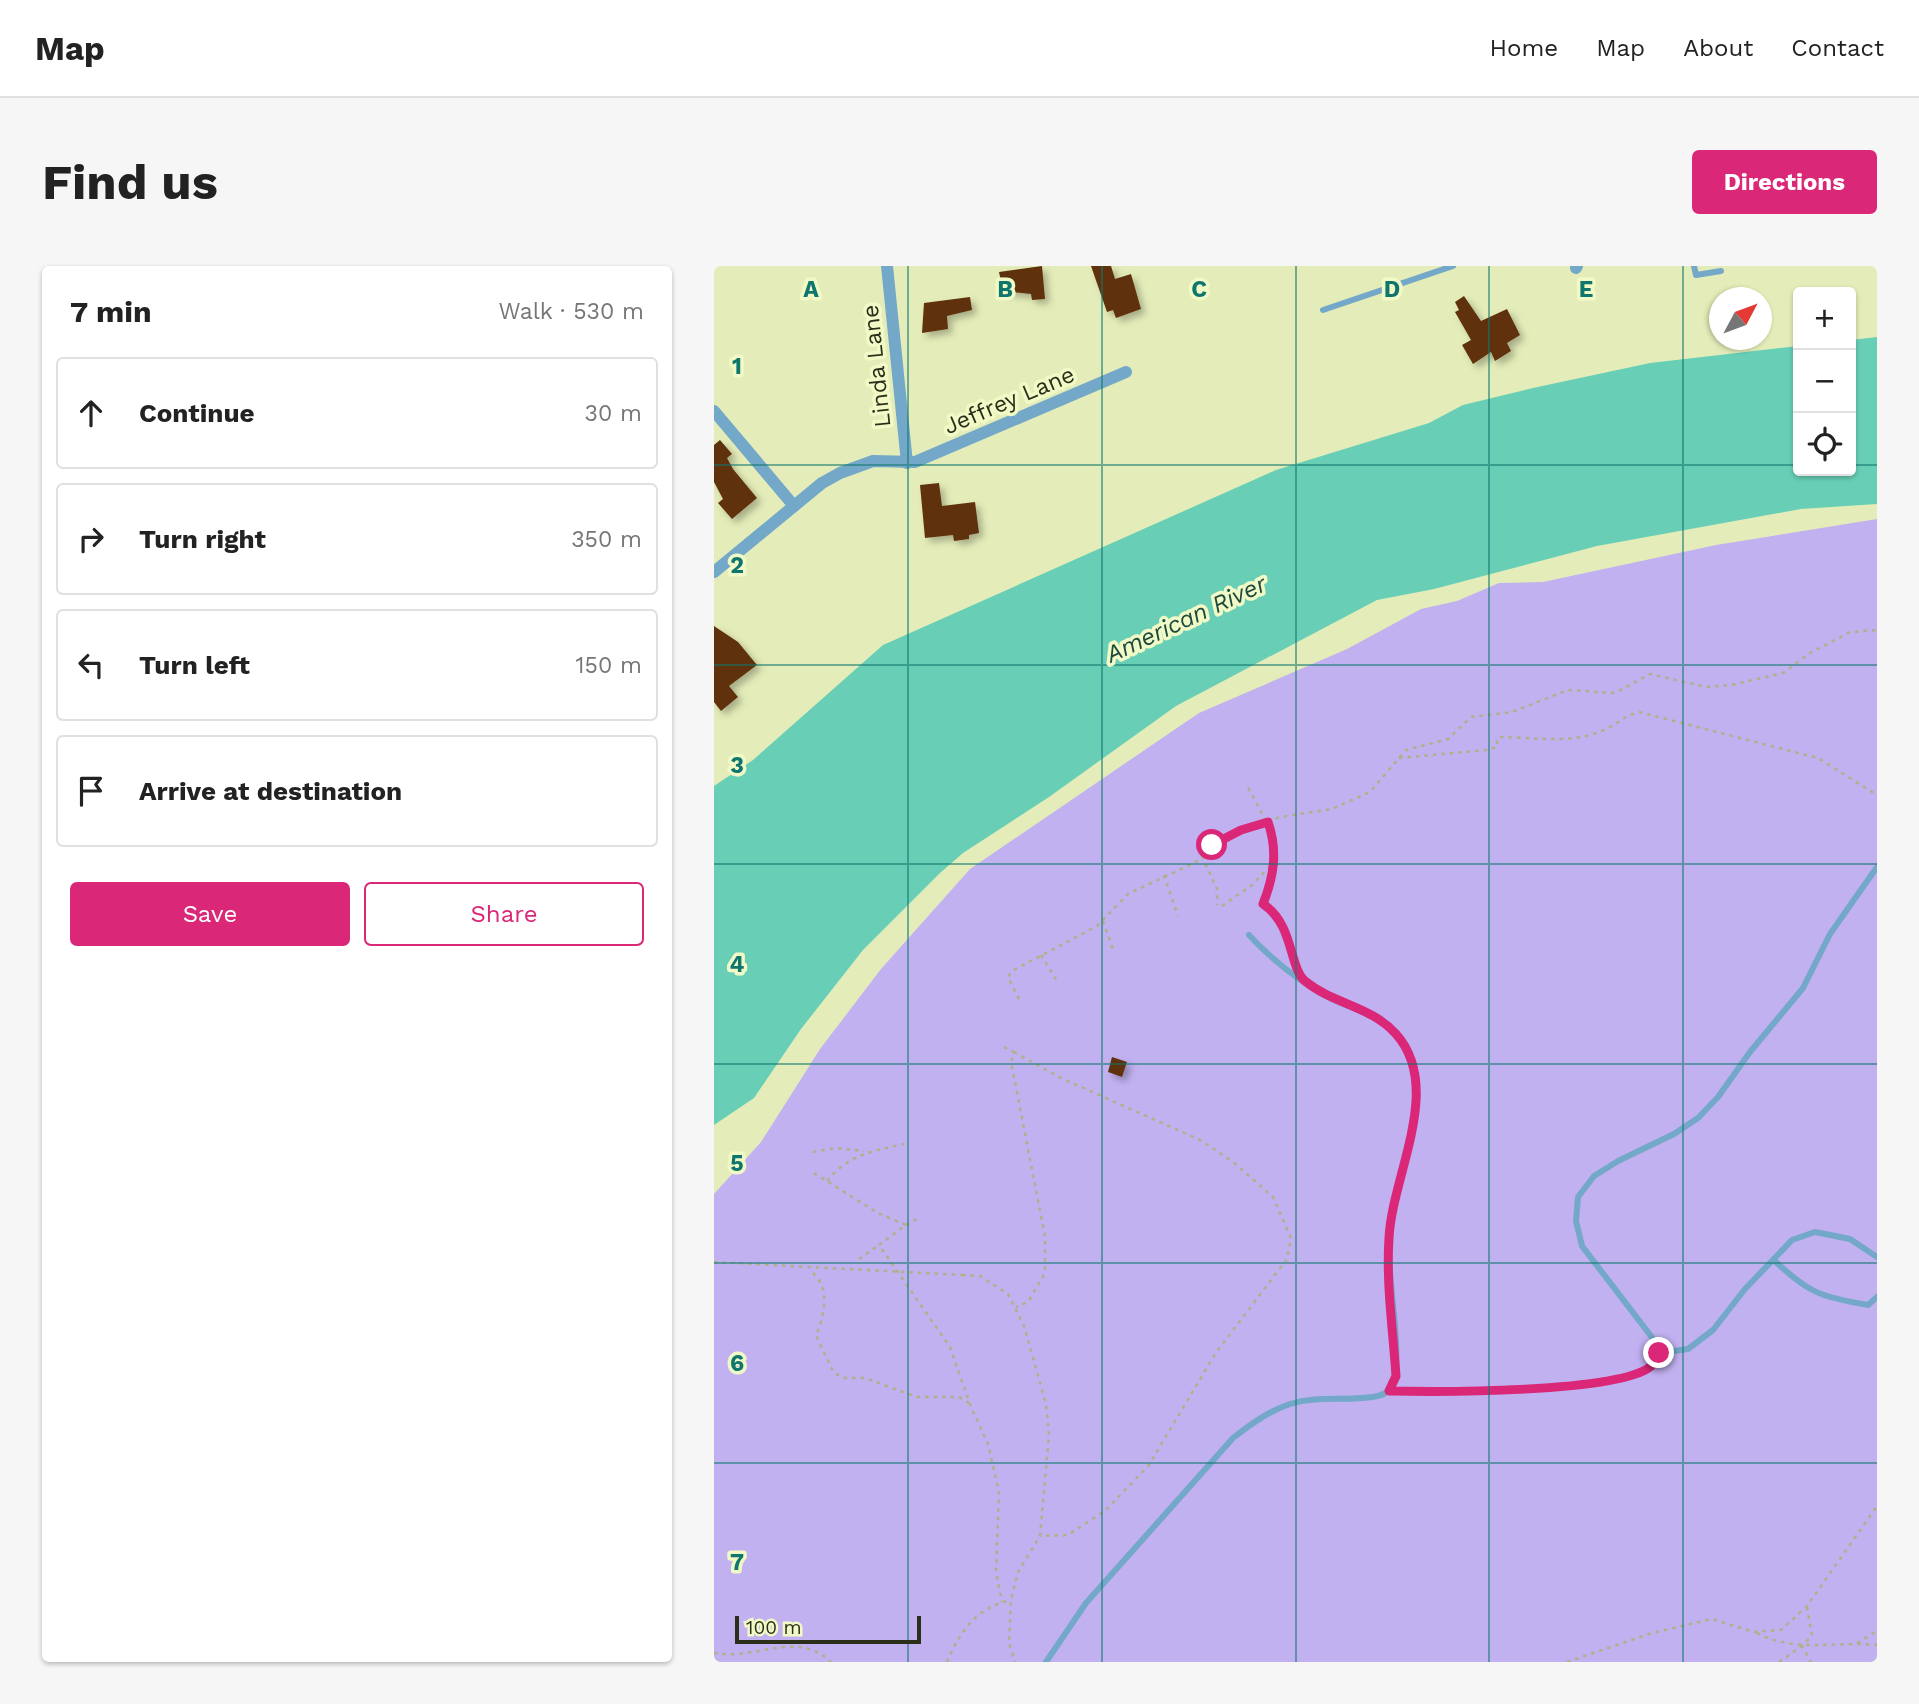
<!DOCTYPE html>
<meta charset="utf-8">
<style>
:root{--surface:#fff;--page:#f6f6f6;--text:#222;--muted:#767676;--line:#e0e0e0;--accent:#db2777}
body{margin:0;font-family:"Work Sans",sans-serif;background:var(--page);color:var(--text)}
.controls{position:absolute;right:21px;top:21px;display:grid;overflow:hidden;border-radius:7px;box-shadow:0 2px 5px #0004}
.controls button{width:63px;height:63px;display:grid;place-items:center;padding:0;border:0;border-bottom:2px solid var(--line);background:var(--surface);color:var(--text);font:35px sans-serif}
.compass{position:absolute;left:995px;top:21px;width:63px;height:63px;border-radius:50%;background:var(--surface);box-shadow:0 2px 5px #0004;rotate:49deg}
.scale{position:absolute;left:21px;bottom:18px;width:186px;box-sizing:border-box;padding-left:7px;border:4px solid #2b2f1a;border-top:0;font-size:19px;line-height:24px;white-space:nowrap;color:#2b2f1a;-webkit-text-stroke:5px #f1fac6;paint-order:stroke}
.stop{position:absolute;width:21px;height:21px;margin:-16px;border:5px solid #db2777;border-radius:50%;background:#fff}
.stop.end{background:#db2777;border-color:#fff;box-shadow:0 2px 7px #0008}
.list{margin:0;padding:0;list-style:none}
h2{display:flex;justify-content:space-between;align-items:center;height:91px;margin:0;padding:0 28px;font-size:30px}
h2 small{font-size:23px;font-weight:400;color:var(--muted)}
.list li{display:grid;grid-template-columns:46px 1fr auto;gap:21px;align-items:center;box-sizing:border-box;height:112px;margin:0 14px 14px;padding:0 14px;border:2px solid var(--line);border-radius:7px}
.list b{display:block;font-size:26px;white-space:nowrap}
.list em{font-size:23px;font-style:normal;color:var(--muted)}
.actions{display:flex;gap:14px;padding:21px 28px}
.actions a{flex:1;padding:16px 0;border:2px solid var(--accent);border-radius:7px;text-align:center;font-size:24px;color:var(--accent)}
.actions .main{background:var(--accent);color:#fff}
.icon{flex:none;width:38px;height:38px;fill:none;stroke:currentColor;stroke-width:2;stroke-linecap:round;stroke-linejoin:round}
.map{position:relative;flex:none;width:1163px;height:1396px;overflow:hidden;border-radius:7px}
header{display:flex;align-items:center;gap:42px;box-sizing:border-box;height:98px;padding:0 35px;background:var(--surface);border-bottom:2px solid var(--line)}
header strong{font-size:33px}
nav{display:flex;gap:38px;margin-inline-start:auto;font-size:24px}
.intro{display:flex;align-items:center;justify-content:space-between;box-sizing:border-box;height:168px;padding:0 42px}
h1{margin:0;font-size:49px}
.button{padding:18px 32px;border-radius:7px;background:var(--accent);color:#fff;font-size:24px;font-weight:700}
main{display:flex;gap:42px;padding:0 42px}
aside{flex:1;background:var(--surface);border-radius:7px;box-shadow:0 2px 5px #0004}
.map>svg:first-child{display:block}
</style>
<header>
<strong>Map</strong>
<nav><a>Home</a><a>Map</a><a>About</a><a>Contact</a></nav>
</header>
<div class="intro"><h1>Find us</h1><a class="button">Directions</a></div>
<main>
<aside>
<h2>7 min<small>Walk · 530 m</small></h2>
<ul class="list">
<li><svg class="icon" aria-label="ahead" viewBox="0 0 24 24"><path d="M12 20V5M6 11l6-6 6 6"/></svg><div><b>Continue</b></div><em>30 m</em></li>
<li><svg class="icon" aria-label="right" viewBox="0 0 24 24"><path d="M7 20v-9h11M14 6l5 5-5 5"/></svg><div><b>Turn right</b></div><em>350 m</em></li>
<li><svg class="icon" aria-label="left" viewBox="0 0 24 24"><path d="M17 20v-9H6M10 6l-5 5 5 5"/></svg><div><b>Turn left</b></div><em>150 m</em></li>
<li><svg class="icon" aria-label="arrive" viewBox="0 0 24 24"><path d="M6 21V4h12l-3 4 3 4H6"/></svg><div><b>Arrive at destination</b></div></li>
</ul>
<div class="actions"><a class="main">Save</a><a>Share</a></div>
</aside>
<div class="map">
<svg width="1163" height="1396" viewBox="0 0 1163 1396">
<defs>
<filter id="shadow"><feDropShadow dx="4.5" dy="4.5" stdDeviation="3.5" flood-color="#0004"/></filter>
</defs>
<rect width="100%" height="100%" fill="#e4edb9"/>
<polygon fill="#c1b1f1" points="1163,253 1163,1396 0,1396 0,928 47,876 106,783 167,703 256,603 485,447 633,383 707,343 743,335 785,317 829,316 1002,279"/>
<polygon fill="#68cfb6" points="1163,71 1163,238 1087,243 883,280 720,323 663,334 462,440 335,531 249,587 226,607 149,684 87,763 40,832 0,859 0,520 39,494 169,379 562,204 715,157 749,139 819,122 936,97 1084,80 1084,205 1137,205 1137,74"/>
<g fill="#5f320a" filter="url(#shadow)">
<polygon points="328,0 331,33 318,34 317,28 289,25 285,6"/>
<polygon points="377,0 397,0 401,13 417,8 427,43 402,52 399,44 393,46"/>
<polygon points="750,30 767,55 793,43 806,69 793,77 797,85 781,95 777,86 759,98 748,79 757,74 741,46 745,44 741,36"/>
<polygon points="256,31 258,44 233,50 234,63 208,67 210,37"/>
<polygon points="6,174 18,188 13,192 19,203 43,232 18,253 4,237 9,233 0,216 0,179"/>
<polygon points="225,217 228,240 261,236 265,267 255,269 255,273 240,275 239,269 211,272 206,219"/>
<polygon points="0,360 24,376 43,399 15,420 24,431 7,445 0,436"/>
<polygon points="398,791 413,796 408,811 394,806"/>
</g>
<g fill="none" stroke-linecap="round" stroke-linejoin="round">
<g stroke="#acb388" stroke-width="2.5" stroke-dasharray="3.5 5" stroke-linecap="butt">
<path d="M685,492l87,-8 11,-3v-8l3,-2c32,0 68,7 99,-5 15,-5 24,-16 40,-20l179,46 59,37"/>
<path d="M534,522c21,36 35,66 19,107"/>
<polyline points="488,590 503,623 503,639"/>
<polyline points="450,609 464,650"/>
<polyline points="508,640 538,619 560,596"/>
<polyline points="389,655 399,683"/>
<polyline points="327,689 342,713"/>
<polyline points="305,733 294,711 298,705 383,660 414,628 482,596 498,579 513,571 566,551 618,543 656,526 692,484 734,473 757,451 798,446 854,424 901,427 936,408 992,421 1017,419 1069,407 1096,387 1136,366 1163,364"/>
<polyline points="290,781 300,786 297,796 331,970 331,1007 314,1036 302,1041"/>
<polyline points="300,786 347,812 486,874 518,895 559,931 577,972 573,993 501,1088 435,1199 392,1244 354,1269 326,1270"/>
<polyline points="99,886 122,882 150,885"/>
<polyline points="100,907 164,947 192,959 165,979 236,1081 257,1141 274,1178 285,1226 282,1305 288,1336"/>
<path d="M113,915c21,-26 45,-30 77,-37"/>
<polyline points="192,959 203,953"/>
<polyline points="145,993 165,979"/>
<path d="M99,1007c18,16 11,43 3,63l18,37 11,5h20l52,19h42l10,6"/>
<polyline points="248,1009 266,1010 294,1028 310,1060 332,1138 335,1169 326,1270 304,1306 297,1334 295,1377 301,1396"/>
<polyline points="1093,1341 1098,1370 1088,1380 1097,1396"/>
<path d="M1043,1367c36,20 80,8 120,12"/>
<polyline points="1143,1377 1163,1365"/>
<path d="M0,1387c40,8 83,-24 117,9"/>
<path d="M233,1396c13,-31 30,-55 64,-62"/>
<polyline points="853,1396 938,1367 998,1353 1040,1366 1067,1364 1093,1340 1163,1240"/>
<polyline points="1065,1396 1088,1380"/>
</g>
<g stroke="#73a8c9" stroke-width="6">
<polyline points="980,0 982,9 1007,5"/>
<polyline points="609,44 739,0"/>
<polyline points="549,638 566,654 589,714"/>
<path d="M1060,994c34,33 47,37 94,45l9,-8"/>
<polyline points="945,1087 974,1083 999,1064 1031,1023 1078,974 1101,966 1136,973 1163,991"/>
<path d="M675,1125c48,1 227,2 261,-24 4,-3 7,-10 9,-14l-5,-13 -72,-94 -6,-25 2,-24 16,-21 24,-15 56,-27 24,-16 20,-21 32,-45 53,-64 27,-54 47,-67"/>
<path d="M332,1396l40,-59 147,-165c18,-14 36,-27 57,-34 30,-9 59,-2 88,-8 9,-2 12,-7 16,-14 8,-38 -7,-100 -5,-143 2,-50 27,-96 28,-146 1,-20 -7,-43 -21,-59 -18,-21 -40,-23 -64,-35 -31,-16 -59,-38 -83,-64"/>
</g>
<g stroke="#73a8c9" stroke-width="12">
<polyline points="173,0 193,197"/>
<polyline points="862,2 863,0"/>
<polyline points="0,145 80,240"/>
<polyline points="0,306 108,217 126,207 159,195 201,196 412,106"/>
</g>
<polyline stroke="#acb388" stroke-width="2.5" stroke-dasharray="3.5 5" stroke-linecap="butt" points="0,996 248,1009"/>
</g>
<g fill="none" stroke-linecap="round" stroke-linejoin="round">
<path stroke="#db2777" stroke-width="9" d="M498,579l29,-15 27,-8c10,29 6,54 -5,82 31,20 26,64 42,77 28,23 66,25 91,53 48,54 -4,141 -7,204 -3,46 4,92 7,138l-7,15c48,1 227,2 261,-24 4,-3 7,-10 9,-14"/>
</g>
<path fill="none" stroke="#0f766e" stroke-width="2" stroke-opacity="0.55" d="M194,0v1396M388,0v1396M582,0v1396M775,0v1396M969,0v1396M0,199h1084M1137,199h26M0,399h1163M0,598h1163M0,798h1163M0,997h1163M0,1197h1163"/>
<g text-anchor="middle" stroke-width="7" stroke-linejoin="round" paint-order="stroke">
<g font-size="23" fill="#2b2f1a" stroke="#f1fac6">
<text transform="translate(162 100) rotate(-96)" y="8">Linda Lane</text>
<text transform="translate(295 134) rotate(-23)" y="8">Jeffrey Lane</text>
</g>
<g font-size="24" font-style="italic" fill="#1c4a3f" stroke="#f1fac6">
<text transform="translate(472 353) rotate(-25)" y="8">American River</text>
</g>
</g>
<g font-size="23" text-anchor="middle" font-weight="bold" fill="#0f766e" stroke="#f1fac6" stroke-width="7" stroke-linejoin="round" paint-order="stroke">
<text x="97" y="31">A</text>
<text x="291" y="31">B</text>
<text x="485" y="31">C</text>
<text x="678" y="31">D</text>
<text x="872" y="31">E</text>
<text x="23" y="108">1</text>
<text x="23" y="307">2</text>
<text x="23" y="507">3</text>
<text x="23" y="706">4</text>
<text x="23" y="905">5</text>
<text x="23" y="1105">6</text>
<text x="23" y="1304">7</text>
</g>
</svg>
<div class="controls">
<button>+</button>
<button>−</button>
<button><svg class="icon" aria-label="locate" viewBox="0 0 24 24"><circle cx="12" cy="12" r="6"/><path d="M12 2v4M12 18v4M2 12h4M18 12h4"/></svg></button>
</div>
<svg class="compass" viewBox="-18 -18 36 36"><path d="M0-13l5 13h-10z" fill="#e53935"/><path d="M0 13l5-13h-10z" fill="#767676"/></svg>
<div class="scale">100 m</div>
<div class="stop" style="left:498px;top:579px"></div>
<div class="stop end" style="left:945px;top:1087px"></div>
</div>
</main>
